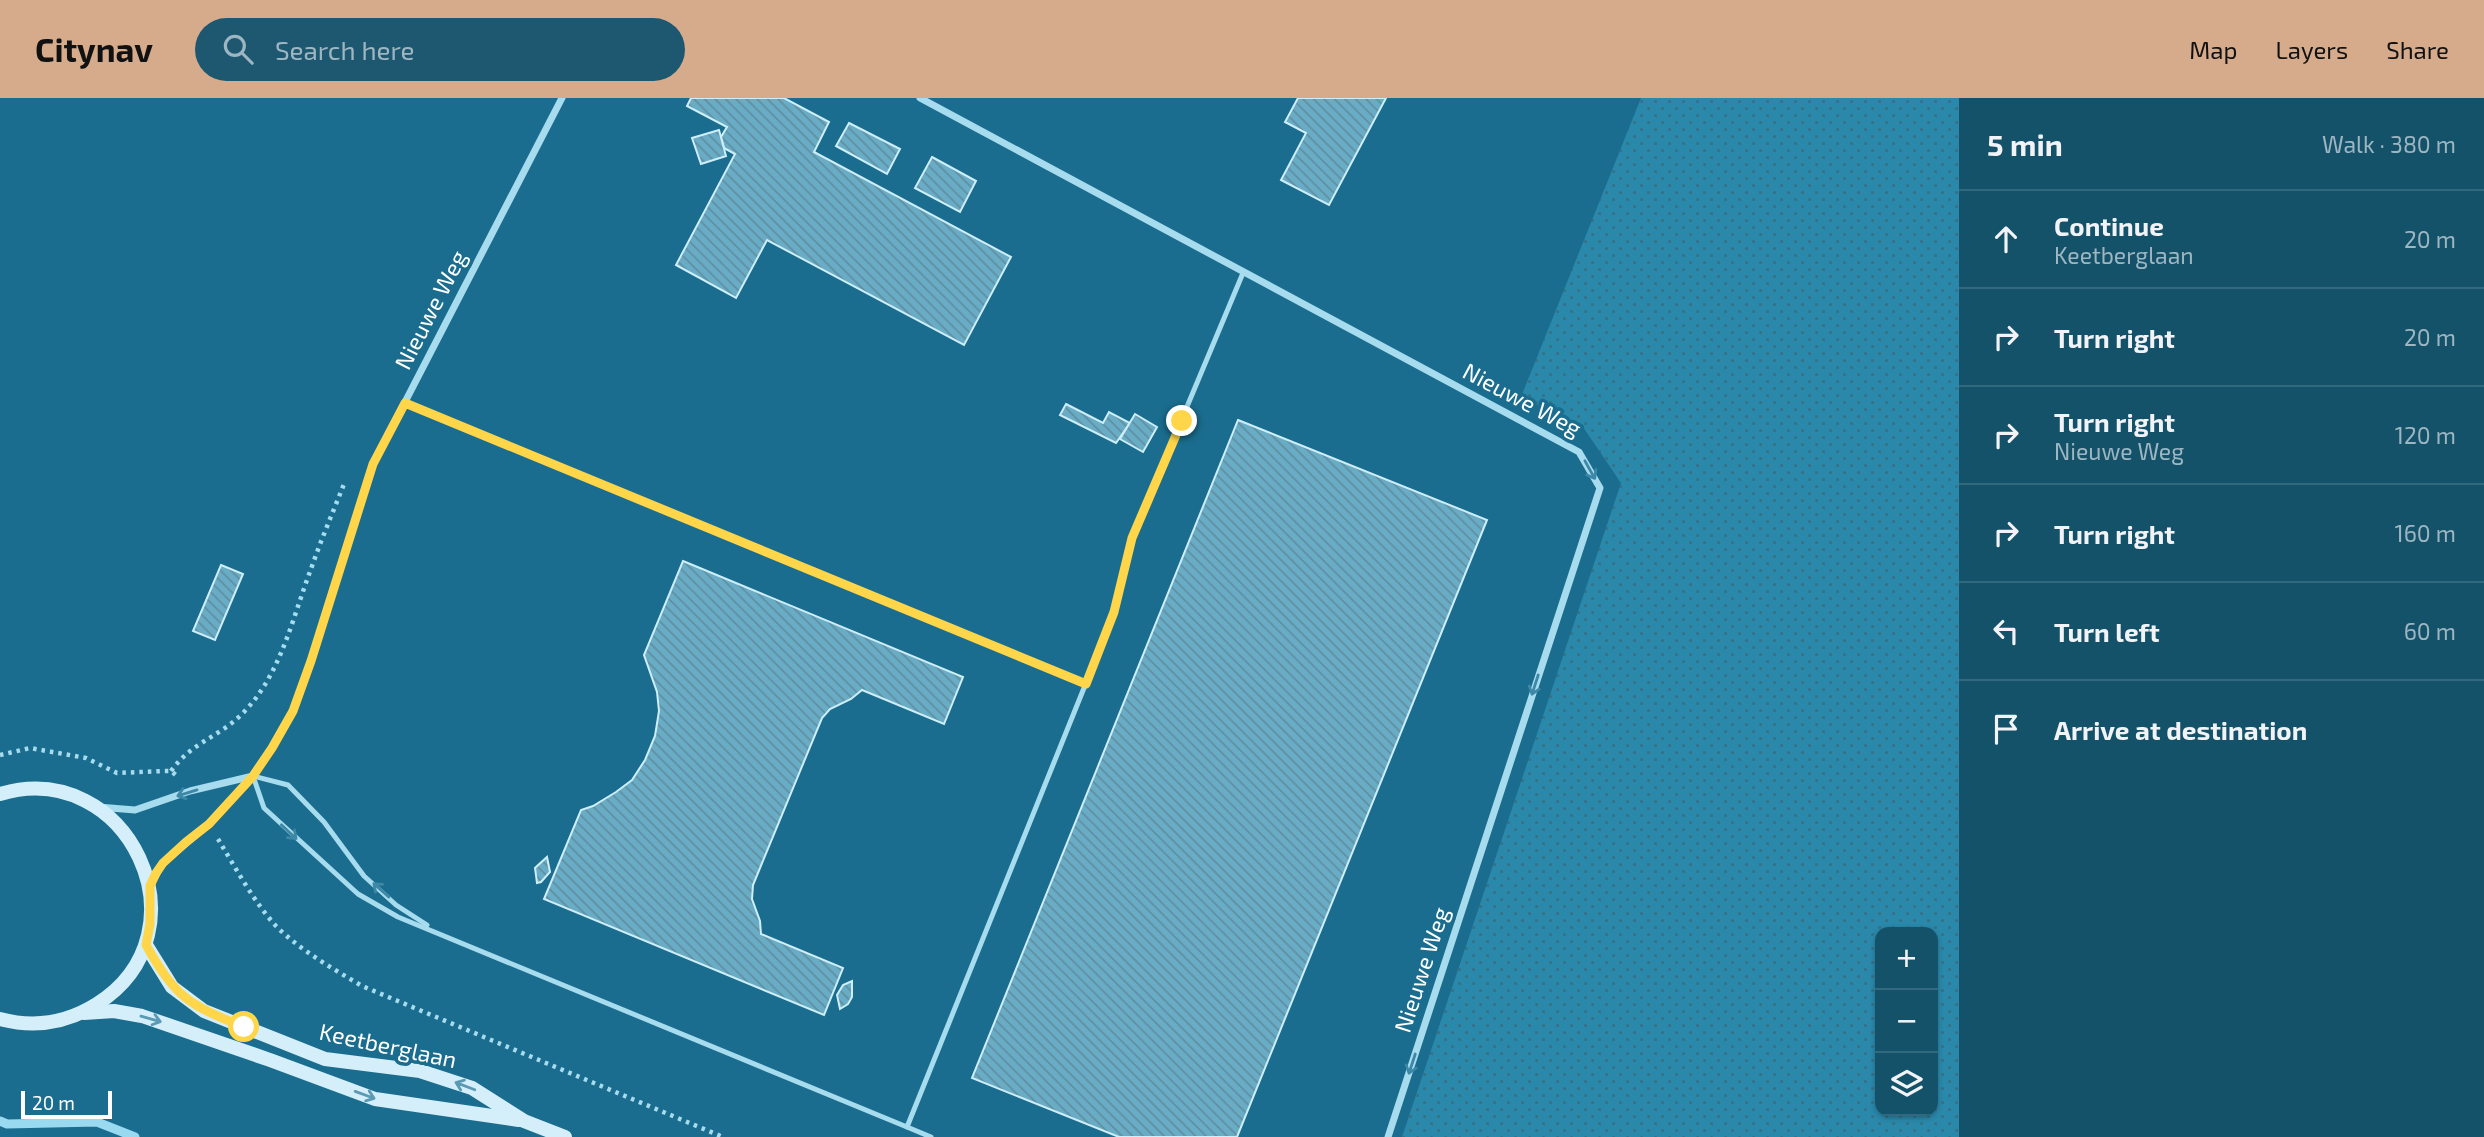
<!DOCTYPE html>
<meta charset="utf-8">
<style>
:root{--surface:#14526a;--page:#1d5870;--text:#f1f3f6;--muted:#9db6c1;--line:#33697e;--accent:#d6ab8b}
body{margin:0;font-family:"Exo 2",sans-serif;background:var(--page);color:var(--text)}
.controls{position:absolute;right:21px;bottom:21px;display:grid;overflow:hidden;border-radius:14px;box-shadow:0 2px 5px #0004}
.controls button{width:63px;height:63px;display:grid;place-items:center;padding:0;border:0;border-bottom:2px solid var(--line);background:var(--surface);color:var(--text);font:35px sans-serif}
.scale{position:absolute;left:21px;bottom:18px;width:91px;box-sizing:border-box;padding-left:7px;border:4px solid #fff;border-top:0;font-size:19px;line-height:24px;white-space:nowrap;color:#fff;-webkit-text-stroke:5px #1a6d8e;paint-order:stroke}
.stop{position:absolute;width:21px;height:21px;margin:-16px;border:5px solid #ffd54a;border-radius:50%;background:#fff}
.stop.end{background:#ffd54a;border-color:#fff;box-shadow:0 2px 7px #0008}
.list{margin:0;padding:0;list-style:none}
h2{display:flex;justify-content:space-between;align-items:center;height:91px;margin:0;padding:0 28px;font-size:30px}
h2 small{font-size:23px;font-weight:400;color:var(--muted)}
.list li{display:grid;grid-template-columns:46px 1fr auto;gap:21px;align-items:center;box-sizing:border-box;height:98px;padding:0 28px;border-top:2px solid var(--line)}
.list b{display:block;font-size:26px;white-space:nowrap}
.list p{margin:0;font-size:23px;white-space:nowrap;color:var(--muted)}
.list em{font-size:23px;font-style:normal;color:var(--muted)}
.icon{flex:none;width:38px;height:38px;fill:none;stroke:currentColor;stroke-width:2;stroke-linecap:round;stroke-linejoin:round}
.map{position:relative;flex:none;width:1959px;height:1039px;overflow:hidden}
header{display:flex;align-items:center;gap:42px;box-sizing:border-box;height:98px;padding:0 35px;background:var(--accent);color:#111}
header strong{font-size:33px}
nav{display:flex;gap:38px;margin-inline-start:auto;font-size:24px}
.search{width:490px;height:63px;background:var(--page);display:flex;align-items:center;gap:18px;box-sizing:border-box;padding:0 24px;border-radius:38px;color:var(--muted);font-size:26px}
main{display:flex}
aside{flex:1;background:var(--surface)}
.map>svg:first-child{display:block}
</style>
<header>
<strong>Citynav</strong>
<div class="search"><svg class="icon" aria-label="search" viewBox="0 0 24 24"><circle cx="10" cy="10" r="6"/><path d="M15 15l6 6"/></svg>Search here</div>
<nav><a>Map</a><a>Layers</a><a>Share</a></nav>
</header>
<main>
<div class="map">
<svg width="1959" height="1039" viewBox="0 0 1959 1039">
<defs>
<pattern id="grass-dots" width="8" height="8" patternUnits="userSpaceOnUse" patternTransform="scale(1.75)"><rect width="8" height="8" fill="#2a88aa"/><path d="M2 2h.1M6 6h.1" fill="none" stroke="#387084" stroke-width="1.8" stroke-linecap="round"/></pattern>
<pattern id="building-back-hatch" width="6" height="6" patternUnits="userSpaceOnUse" patternTransform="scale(1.75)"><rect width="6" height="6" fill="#69acc5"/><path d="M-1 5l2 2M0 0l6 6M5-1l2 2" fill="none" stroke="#608fa1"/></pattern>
</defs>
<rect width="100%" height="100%" fill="#1a6d8e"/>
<path fill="url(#grass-dots)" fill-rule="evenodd" d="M1641,0h318v1039h-557l219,-654 -38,-56 -62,-30zM1880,834h53v179h-53z"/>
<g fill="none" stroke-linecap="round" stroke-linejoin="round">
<polyline stroke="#99daf0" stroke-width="9" points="0,1023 7,1026 97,1024 135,1039"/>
</g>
<g fill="url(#building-back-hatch)" stroke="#cdeefa" stroke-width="2">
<polygon points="691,0 784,0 829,24 814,54 1011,159 964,247 767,142 736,200 676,167 735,56 724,50 721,39 727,29 687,8"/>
<polygon points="1298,0 1386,0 1329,107 1281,82 1306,35 1285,24"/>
<polygon points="849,25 900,51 887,76 836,48"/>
<polygon points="719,32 726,58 701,66 692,40"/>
<polygon points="932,59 976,83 960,114 915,90"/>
<polygon points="1066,306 1103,325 1109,314 1130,325 1116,345 1060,317"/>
<polygon points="1135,316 1157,329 1143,354 1120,341"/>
<polygon points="1238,322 1487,422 1237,1039 1119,1039 972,980"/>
<polygon points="683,463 963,579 944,626 862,592 851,601 830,611 822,620 753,787 752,801 760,823 761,836 843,870 824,917 544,801 581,712 593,708 616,694 632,682 645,662 655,638 659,613 657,594 644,557"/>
<polygon points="221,467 243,476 215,542 193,533"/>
<polygon points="547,759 550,774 541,784 537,785 535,770"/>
<polygon points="852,883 852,899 848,906 840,911 837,897 843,887"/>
</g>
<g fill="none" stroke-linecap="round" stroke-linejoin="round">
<g stroke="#a7dbee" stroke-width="4.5" stroke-dasharray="3.5 5" stroke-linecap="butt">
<polyline points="0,657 30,650 86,660 117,675 163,673 171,673 177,678"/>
<path d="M171,673c21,-29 48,-34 71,-57 39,-39 50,-95 69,-145 10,-29 22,-57 33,-85"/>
<path d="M218,741c17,28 36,63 58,87 25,25 56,42 86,60l361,151"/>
</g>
<g stroke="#a7dbee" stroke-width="5">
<polyline points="405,305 1086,585"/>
<polyline points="253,678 264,710 358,796 398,819 907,1029 1086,585 1114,514 1132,440 1243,175"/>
<polyline points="253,678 288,687 324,724 364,778 396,807 427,827"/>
<polyline points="907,1029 931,1039"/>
</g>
<g stroke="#a7dbee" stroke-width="7">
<polyline points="920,0 1579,354 1600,390 1388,1039"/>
<polyline points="98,709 135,712 190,693 253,678"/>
<polyline points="150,788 163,765 209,726 253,678 272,650 293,613 311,563 373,366 562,0"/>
</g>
<g stroke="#d4effa" stroke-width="14">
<path d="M0,696c128,-38 211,138 97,210 -30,19 -63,24 -97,15"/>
<polyline points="146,847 172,889 204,913 325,961 420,973 472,990 524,1023 565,1039"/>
<polyline points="84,915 114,913 142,918 270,962 375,1001 519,1022"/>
</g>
</g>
<defs><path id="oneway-shaft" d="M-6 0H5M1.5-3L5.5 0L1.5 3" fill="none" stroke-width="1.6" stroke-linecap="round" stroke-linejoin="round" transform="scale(1.75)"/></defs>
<g stroke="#3d88a6">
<use href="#oneway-shaft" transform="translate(1590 372) rotate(61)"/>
<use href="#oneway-shaft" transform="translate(1535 587) rotate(108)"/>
<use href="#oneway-shaft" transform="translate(187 695) rotate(163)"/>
<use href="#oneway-shaft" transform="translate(289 734) rotate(43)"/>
<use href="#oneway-shaft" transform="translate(381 792) rotate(-138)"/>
<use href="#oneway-shaft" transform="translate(1412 966) rotate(108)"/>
</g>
<g stroke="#5b9ab4">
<use href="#oneway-shaft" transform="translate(151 921) rotate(16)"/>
<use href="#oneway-shaft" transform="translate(465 988) rotate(-159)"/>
<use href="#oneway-shaft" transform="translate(365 997) rotate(20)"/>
</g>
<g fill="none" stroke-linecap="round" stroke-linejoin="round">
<path stroke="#ffd54a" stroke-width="9" d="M244,929c-55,-22 -68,-29 -98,-82l4,-21v-38l6,-13 7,-10 23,-21 23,-18 44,-48 19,-28 21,-37 18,-50 62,-197 32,-61 681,281 28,-72 18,-74 50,-117"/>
</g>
<g text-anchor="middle" stroke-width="7" stroke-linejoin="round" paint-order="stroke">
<g font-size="23" fill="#fff" stroke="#1a6d8e">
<text transform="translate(431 212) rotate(-63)" y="8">Nieuwe Weg</text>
<text transform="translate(1522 302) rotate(28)" y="8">Nieuwe Weg</text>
<text transform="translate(1422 872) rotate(-72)" y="8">Nieuwe Weg</text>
<text transform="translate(388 948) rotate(12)" y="8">Keetberglaan</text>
</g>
</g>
</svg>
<div class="controls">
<button>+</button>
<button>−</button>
<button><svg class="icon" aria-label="layers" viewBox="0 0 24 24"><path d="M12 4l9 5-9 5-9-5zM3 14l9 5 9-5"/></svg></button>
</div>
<div class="scale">20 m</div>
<div class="stop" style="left:244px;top:929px"></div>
<div class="stop end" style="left:1182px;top:323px"></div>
</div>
<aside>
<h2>5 min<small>Walk · 380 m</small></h2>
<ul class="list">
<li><svg class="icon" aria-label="ahead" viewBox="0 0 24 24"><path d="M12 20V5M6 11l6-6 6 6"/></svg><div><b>Continue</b><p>Keetberglaan</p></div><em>20 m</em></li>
<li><svg class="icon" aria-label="right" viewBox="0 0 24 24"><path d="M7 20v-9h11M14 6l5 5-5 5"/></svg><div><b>Turn right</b></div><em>20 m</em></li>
<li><svg class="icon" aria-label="right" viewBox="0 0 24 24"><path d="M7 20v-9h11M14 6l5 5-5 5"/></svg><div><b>Turn right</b><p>Nieuwe Weg</p></div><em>120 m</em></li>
<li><svg class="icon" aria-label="right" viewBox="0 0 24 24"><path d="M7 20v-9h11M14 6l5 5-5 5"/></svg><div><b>Turn right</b></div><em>160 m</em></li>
<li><svg class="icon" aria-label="left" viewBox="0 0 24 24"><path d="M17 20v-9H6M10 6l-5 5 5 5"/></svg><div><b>Turn left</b></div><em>60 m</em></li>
<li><svg class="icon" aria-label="arrive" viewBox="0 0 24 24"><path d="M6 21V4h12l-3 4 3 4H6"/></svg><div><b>Arrive at destination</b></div></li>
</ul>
</aside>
</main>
